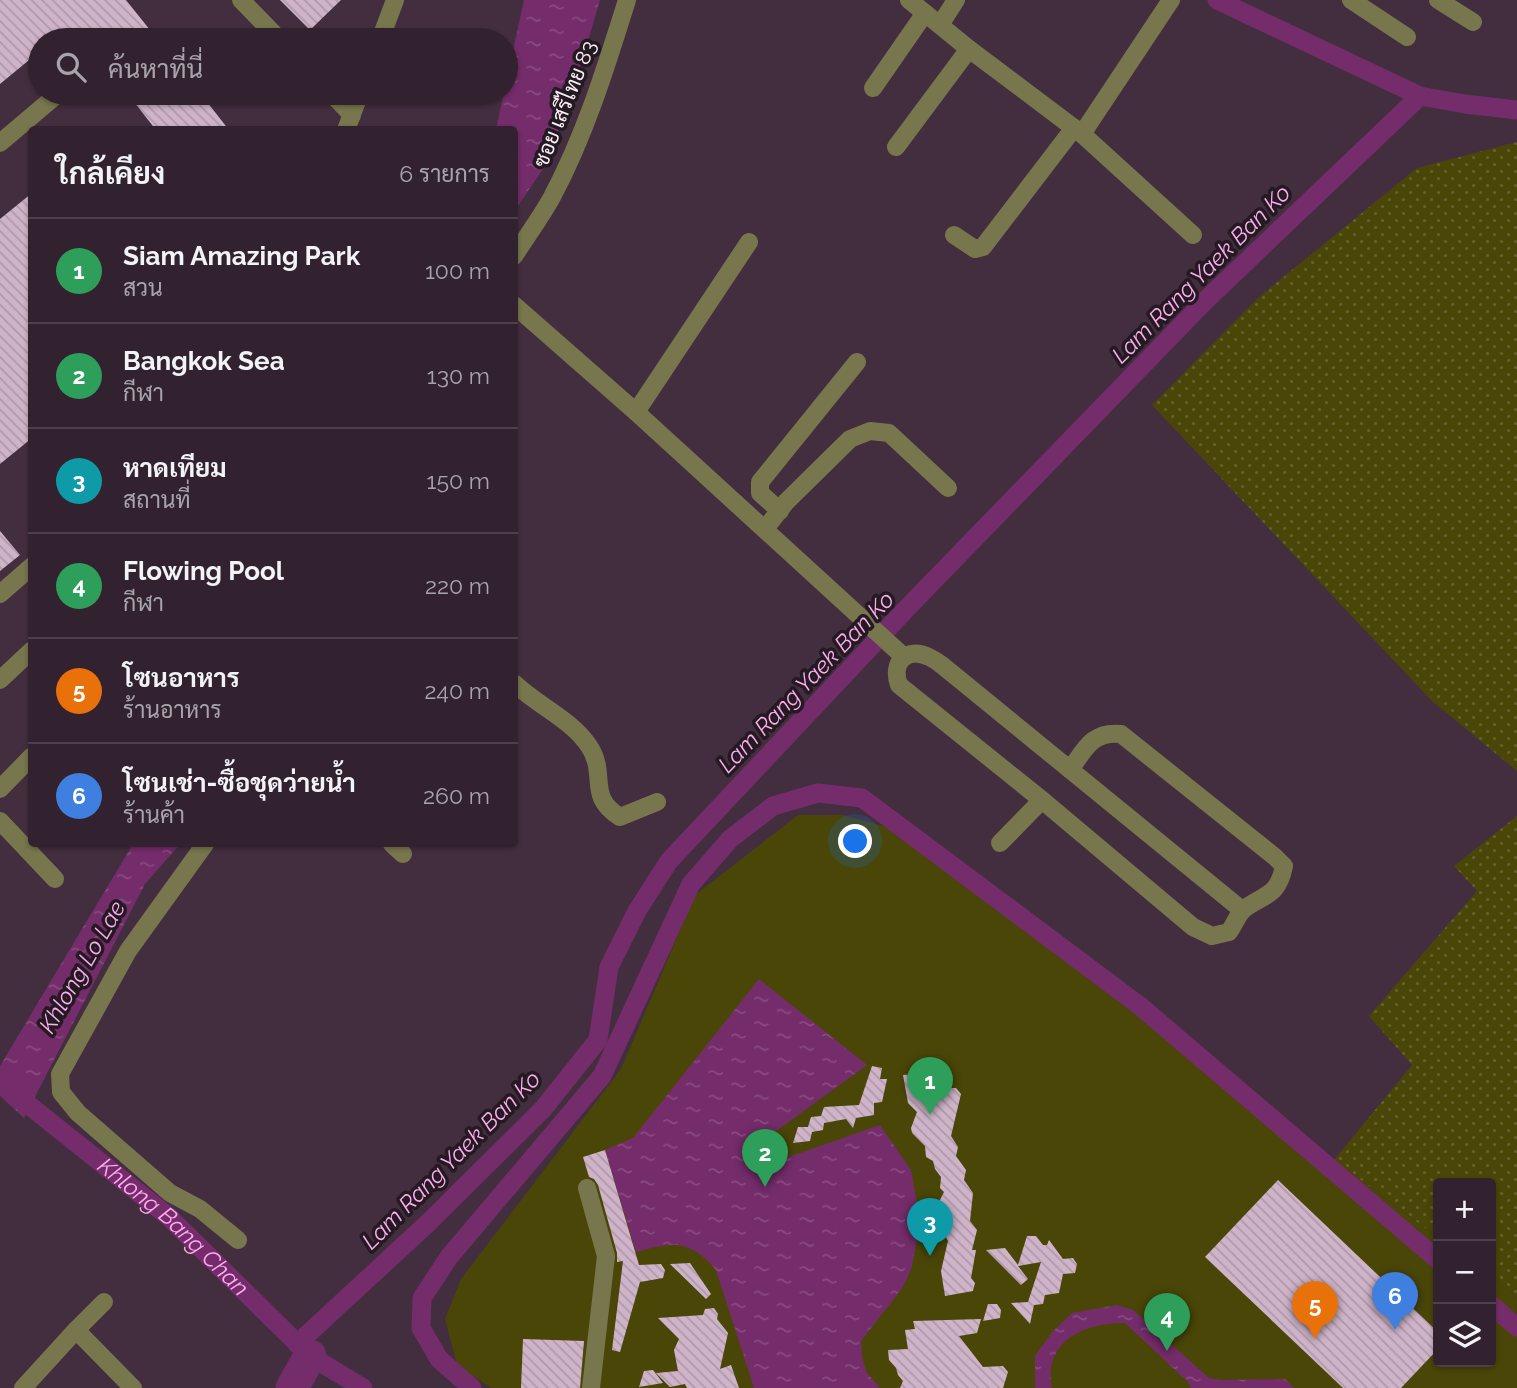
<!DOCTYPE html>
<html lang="th">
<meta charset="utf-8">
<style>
:root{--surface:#32222f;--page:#3a2a37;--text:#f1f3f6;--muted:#a8a4aa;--line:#4d3f4b;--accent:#95b2f1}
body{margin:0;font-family:Raleway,Sarabun,sans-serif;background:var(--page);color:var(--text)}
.controls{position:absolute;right:21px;bottom:21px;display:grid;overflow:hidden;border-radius:7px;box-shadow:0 2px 5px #0004}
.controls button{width:63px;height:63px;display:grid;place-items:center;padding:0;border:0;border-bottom:2px solid var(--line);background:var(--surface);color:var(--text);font:35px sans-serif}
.you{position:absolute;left:856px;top:842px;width:24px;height:24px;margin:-18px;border:5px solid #fff;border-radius:50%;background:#1a73e8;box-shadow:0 0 0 10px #1a73e833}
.badge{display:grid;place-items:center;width:46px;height:46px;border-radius:50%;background:var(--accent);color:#fff;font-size:23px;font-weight:700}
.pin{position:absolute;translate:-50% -58px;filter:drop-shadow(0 2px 4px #0008)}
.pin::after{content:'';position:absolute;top:37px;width:24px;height:21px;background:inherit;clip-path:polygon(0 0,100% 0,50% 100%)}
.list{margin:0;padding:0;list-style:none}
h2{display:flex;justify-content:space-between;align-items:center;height:91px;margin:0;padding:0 28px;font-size:30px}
h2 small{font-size:23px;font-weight:400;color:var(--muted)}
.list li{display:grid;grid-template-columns:46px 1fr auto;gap:21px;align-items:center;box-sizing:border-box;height:105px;padding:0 28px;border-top:2px solid var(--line)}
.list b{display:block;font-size:26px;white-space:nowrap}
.list p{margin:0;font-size:23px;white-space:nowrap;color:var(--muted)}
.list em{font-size:23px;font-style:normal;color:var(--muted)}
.icon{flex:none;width:38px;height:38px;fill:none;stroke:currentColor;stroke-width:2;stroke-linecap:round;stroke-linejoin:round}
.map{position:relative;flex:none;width:1517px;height:1388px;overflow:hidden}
.search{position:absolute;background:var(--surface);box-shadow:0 2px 5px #0004;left:28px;top:28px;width:490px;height:77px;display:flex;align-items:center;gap:18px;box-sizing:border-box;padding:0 24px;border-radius:38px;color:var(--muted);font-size:26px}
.panel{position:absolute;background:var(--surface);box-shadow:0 2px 5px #0004;left:28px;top:126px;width:490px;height:721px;border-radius:7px}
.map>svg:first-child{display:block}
</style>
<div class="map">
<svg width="1517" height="1388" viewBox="0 0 1517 1388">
<defs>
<pattern id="grass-dots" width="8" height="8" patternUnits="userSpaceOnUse" patternTransform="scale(1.75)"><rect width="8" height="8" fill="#4a4608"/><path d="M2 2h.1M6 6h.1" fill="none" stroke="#65612d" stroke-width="1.8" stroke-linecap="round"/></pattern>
<pattern id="water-ripples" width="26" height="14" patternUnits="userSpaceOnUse" patternTransform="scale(1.75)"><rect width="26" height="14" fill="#742c6a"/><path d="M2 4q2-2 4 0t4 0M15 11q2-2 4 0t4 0" fill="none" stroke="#894b80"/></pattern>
<pattern id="building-back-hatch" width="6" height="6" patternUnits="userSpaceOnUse" patternTransform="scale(1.75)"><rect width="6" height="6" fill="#cfb4c9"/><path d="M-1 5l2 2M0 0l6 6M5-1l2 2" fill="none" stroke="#ae99aa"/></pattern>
</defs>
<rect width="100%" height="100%" fill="#432e3f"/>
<g fill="url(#grass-dots)">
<polygon points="1517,142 1517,771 1432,701 1152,405 1259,297 1417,168"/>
<polygon points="1517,816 1517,1297 1491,1277 1491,1183 1438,1183 1438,1238 1334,1160 1412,1065 1369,1016 1477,891 1454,866"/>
</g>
<polygon fill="#4a4608" points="798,815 843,815 891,828 1438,1238 1438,1362 1491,1362 1491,1277 1517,1297 1517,1388 491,1388 457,1365 445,1319 461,1279 621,1069 695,895"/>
<g fill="url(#water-ripples)">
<polygon points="524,0 600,0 571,99 543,169 515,210 514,130 496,129"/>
<polygon points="133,844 180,844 145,884 24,1118 0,1096 0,1066"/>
<path d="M759,979l108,86 -102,74c0,12 3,18 15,21l100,-35 31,45 6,33 1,29 -6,35 -9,20 -42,54 1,17 5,15 13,15h-126l-38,-118c-26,-31 -44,-28 -80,-18l-31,-102 28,-12z"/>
<path d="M1117,1305l16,5 76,68 12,2 64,-1 9,9h-103l-3,-6 -63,-59c-39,-1 -83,18 -73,65h-17v-32l18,-25 19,-18z"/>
</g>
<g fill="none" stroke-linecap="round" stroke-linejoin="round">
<g stroke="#742c6a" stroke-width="19">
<polyline points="1217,0 1420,96 1465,104 1517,110"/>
<path id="s1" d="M0,1082l169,135 141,139 53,32"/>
<polyline points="1491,1305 1517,1327"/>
<polyline points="297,1344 428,1223 543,1109 598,1040 609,967 637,911 669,861 910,605 1206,300 1420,96"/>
<polyline points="472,1388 439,1359 421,1328 422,1298 449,1257 602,1076 691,884 730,839 773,806 818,793 862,798 1140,1006 1438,1260"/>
</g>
<polyline stroke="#742c6a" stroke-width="33" points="292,1388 310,1356"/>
</g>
<g fill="url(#building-back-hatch)">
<polygon points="0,0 126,0 158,40 40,40 40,51 0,84"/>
<polygon points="280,0 341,0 310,30"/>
<polygon points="127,93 200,93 229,130 156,130"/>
<polygon points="32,193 32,438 0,464 0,219"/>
<polygon points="0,531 20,555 0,571"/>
<polygon points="918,1061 926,1061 947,1088 956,1088 961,1094 951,1136 958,1147 956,1156 966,1170 964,1180 973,1193 970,1221 977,1230 972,1250 976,1250 971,1278 975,1283 973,1291 945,1296 941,1271 948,1241 944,1233 951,1215 941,1205 940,1200 944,1192 940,1188 941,1177 935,1169 933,1161 926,1157 925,1146 912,1133 911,1128 917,1112 908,1103 903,1075 913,1074"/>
<polygon points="872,1066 882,1068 880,1079 887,1079 882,1102 874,1103 874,1115 856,1118 853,1128 846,1119 824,1123 823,1130 812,1132 810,1141 793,1143 798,1127 808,1127 811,1117 821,1116 824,1107 859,1105"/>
<polygon points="605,1150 639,1265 661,1264 665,1270 663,1278 640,1282 620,1352 612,1350 623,1261 617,1262 617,1253 598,1185 594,1179 589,1177 583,1157"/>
<polygon points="1278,1180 1438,1332 1438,1349 1401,1388 1343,1388 1205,1257"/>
<polygon points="1027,1236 1036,1236 1043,1245 1047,1245 1049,1240 1063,1259 1073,1258 1077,1264 1075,1273 1063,1274 1059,1293 1045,1295 1043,1304 1034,1305 1030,1324 1011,1303 1028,1302 1041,1262 1018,1266 1028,1279 1021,1285 986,1250 1005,1248 1018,1265"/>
<polygon points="690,1263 711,1294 706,1299 670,1264"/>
<polygon points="988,1304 997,1304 1001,1310 1000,1318 983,1321"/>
<polygon points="714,1308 718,1314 717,1319 728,1333 720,1369 731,1365 739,1388 687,1388 685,1384 670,1387 656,1373 678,1371 674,1350 679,1339 658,1318 703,1315 705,1309"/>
<polygon points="981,1319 977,1333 959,1336 983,1367 1003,1366 1008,1372 1003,1388 900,1388 903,1381 898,1375 896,1368 889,1360 888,1350 908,1349 905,1330 915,1329 913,1321"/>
<polygon points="523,1339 584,1341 580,1388 521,1388"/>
<polygon points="653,1370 663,1383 639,1387 644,1371"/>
</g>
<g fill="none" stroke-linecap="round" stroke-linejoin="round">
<g stroke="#78764d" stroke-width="18">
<polyline points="241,0 280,40"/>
<polyline points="909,0 969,49 1082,134 1193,235"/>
<polyline points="1351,0 1407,37"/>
<polyline points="1438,0 1473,22"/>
<polyline points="940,25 956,0"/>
<polyline points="380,40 395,0"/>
<polyline points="873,88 925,13"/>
<polyline points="331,93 352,115"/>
<polyline points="346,130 360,93"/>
<polyline points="1082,134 1171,0"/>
<polyline points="0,143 59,93"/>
<polyline points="896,147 969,49"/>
<polyline points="954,235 975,249 983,247 1074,128"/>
<path d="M514,256c13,-20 27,-39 38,-59 33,-62 54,-130 75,-197"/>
<polyline points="514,305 636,412 903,656"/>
<polyline points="636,412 749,242"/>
<polyline points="780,511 760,493 760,482 857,362"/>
<polyline points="765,529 786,502 850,439 870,431 889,433 948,488"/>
<polyline points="0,594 32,566"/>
<polyline points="0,680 32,650"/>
<path d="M514,683c24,23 57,36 75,63 19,29 -3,50 31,71l37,-15"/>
<path d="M1070,770c15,-21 22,-39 51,-36l154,123 9,9c-6,31 -20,28 -40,43 -6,5 -10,16 -15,23l-17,4 -19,-9 -151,-127 -143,-115c-8,-22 7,-39 30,-28 5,2 10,6 14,9l299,244"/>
<polyline points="0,789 32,756"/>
<polyline points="0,821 55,879"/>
<polyline points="1000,843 1042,800"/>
<polyline points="205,844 128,951 60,1074 61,1092 78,1113 170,1193 200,1209 238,1240"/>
<polyline points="392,844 403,854"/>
<polyline points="587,1188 606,1256 591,1388"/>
<polyline points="76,1330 104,1302"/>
<polyline points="23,1388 76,1330 133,1388"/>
</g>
</g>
<g text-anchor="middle" stroke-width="7" stroke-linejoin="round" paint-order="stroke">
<g font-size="21" fill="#fdeffa" stroke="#241a22">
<text transform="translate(565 104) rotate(-68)" y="7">ซอย เสรีไทย 83</text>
</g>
<g font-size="23" font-style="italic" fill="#feacef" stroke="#241a22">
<text transform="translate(1201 274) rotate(-45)" y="8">Lam Rang Yaek Ban Ko</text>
<text transform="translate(806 682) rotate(-46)" y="8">Lam Rang Yaek Ban Ko</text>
<text transform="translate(82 967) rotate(-60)" y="8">Khlong Lo Lae</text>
<text transform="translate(451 1160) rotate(-45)" y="8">Lam Rang Yaek Ban Ko</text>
<text dy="8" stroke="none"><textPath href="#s1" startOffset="226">Khlong Bang Chan</textPath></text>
</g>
</g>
</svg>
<div class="controls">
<button>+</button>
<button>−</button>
<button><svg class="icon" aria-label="layers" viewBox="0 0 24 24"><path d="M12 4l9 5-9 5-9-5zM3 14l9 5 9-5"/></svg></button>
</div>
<div class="you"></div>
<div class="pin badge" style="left:930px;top:1115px;background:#2e9e5b">1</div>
<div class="pin badge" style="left:765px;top:1187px;background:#2e9e5b">2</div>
<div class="pin badge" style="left:930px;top:1256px;background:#0f9aa8">3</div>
<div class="pin badge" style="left:1167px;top:1351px;background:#2e9e5b">4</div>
<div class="pin badge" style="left:1315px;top:1339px;background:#e8710a">5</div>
<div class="pin badge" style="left:1395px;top:1330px;background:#3f7fe0">6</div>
<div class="search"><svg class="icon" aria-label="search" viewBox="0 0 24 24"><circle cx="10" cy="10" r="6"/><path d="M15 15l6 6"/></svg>ค้นหาที่นี่</div>
<section class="panel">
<h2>ใกล้เคียง<small>6 รายการ</small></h2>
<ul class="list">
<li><span class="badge" style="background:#2e9e5b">1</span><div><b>Siam Amazing Park</b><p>สวน</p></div><em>100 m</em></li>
<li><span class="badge" style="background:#2e9e5b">2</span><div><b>Bangkok Sea</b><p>กีฬา</p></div><em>130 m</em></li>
<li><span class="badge" style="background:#0f9aa8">3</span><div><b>หาดเทียม</b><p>สถานที่</p></div><em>150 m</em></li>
<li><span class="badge" style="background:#2e9e5b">4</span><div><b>Flowing Pool</b><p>กีฬา</p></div><em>220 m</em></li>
<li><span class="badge" style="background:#e8710a">5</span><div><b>โซนอาหาร</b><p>ร้านอาหาร</p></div><em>240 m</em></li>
<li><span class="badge" style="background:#3f7fe0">6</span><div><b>โซนเช่า-ซื้อชุดว่ายน้ำ</b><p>ร้านค้า</p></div><em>260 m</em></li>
</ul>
</section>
</div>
